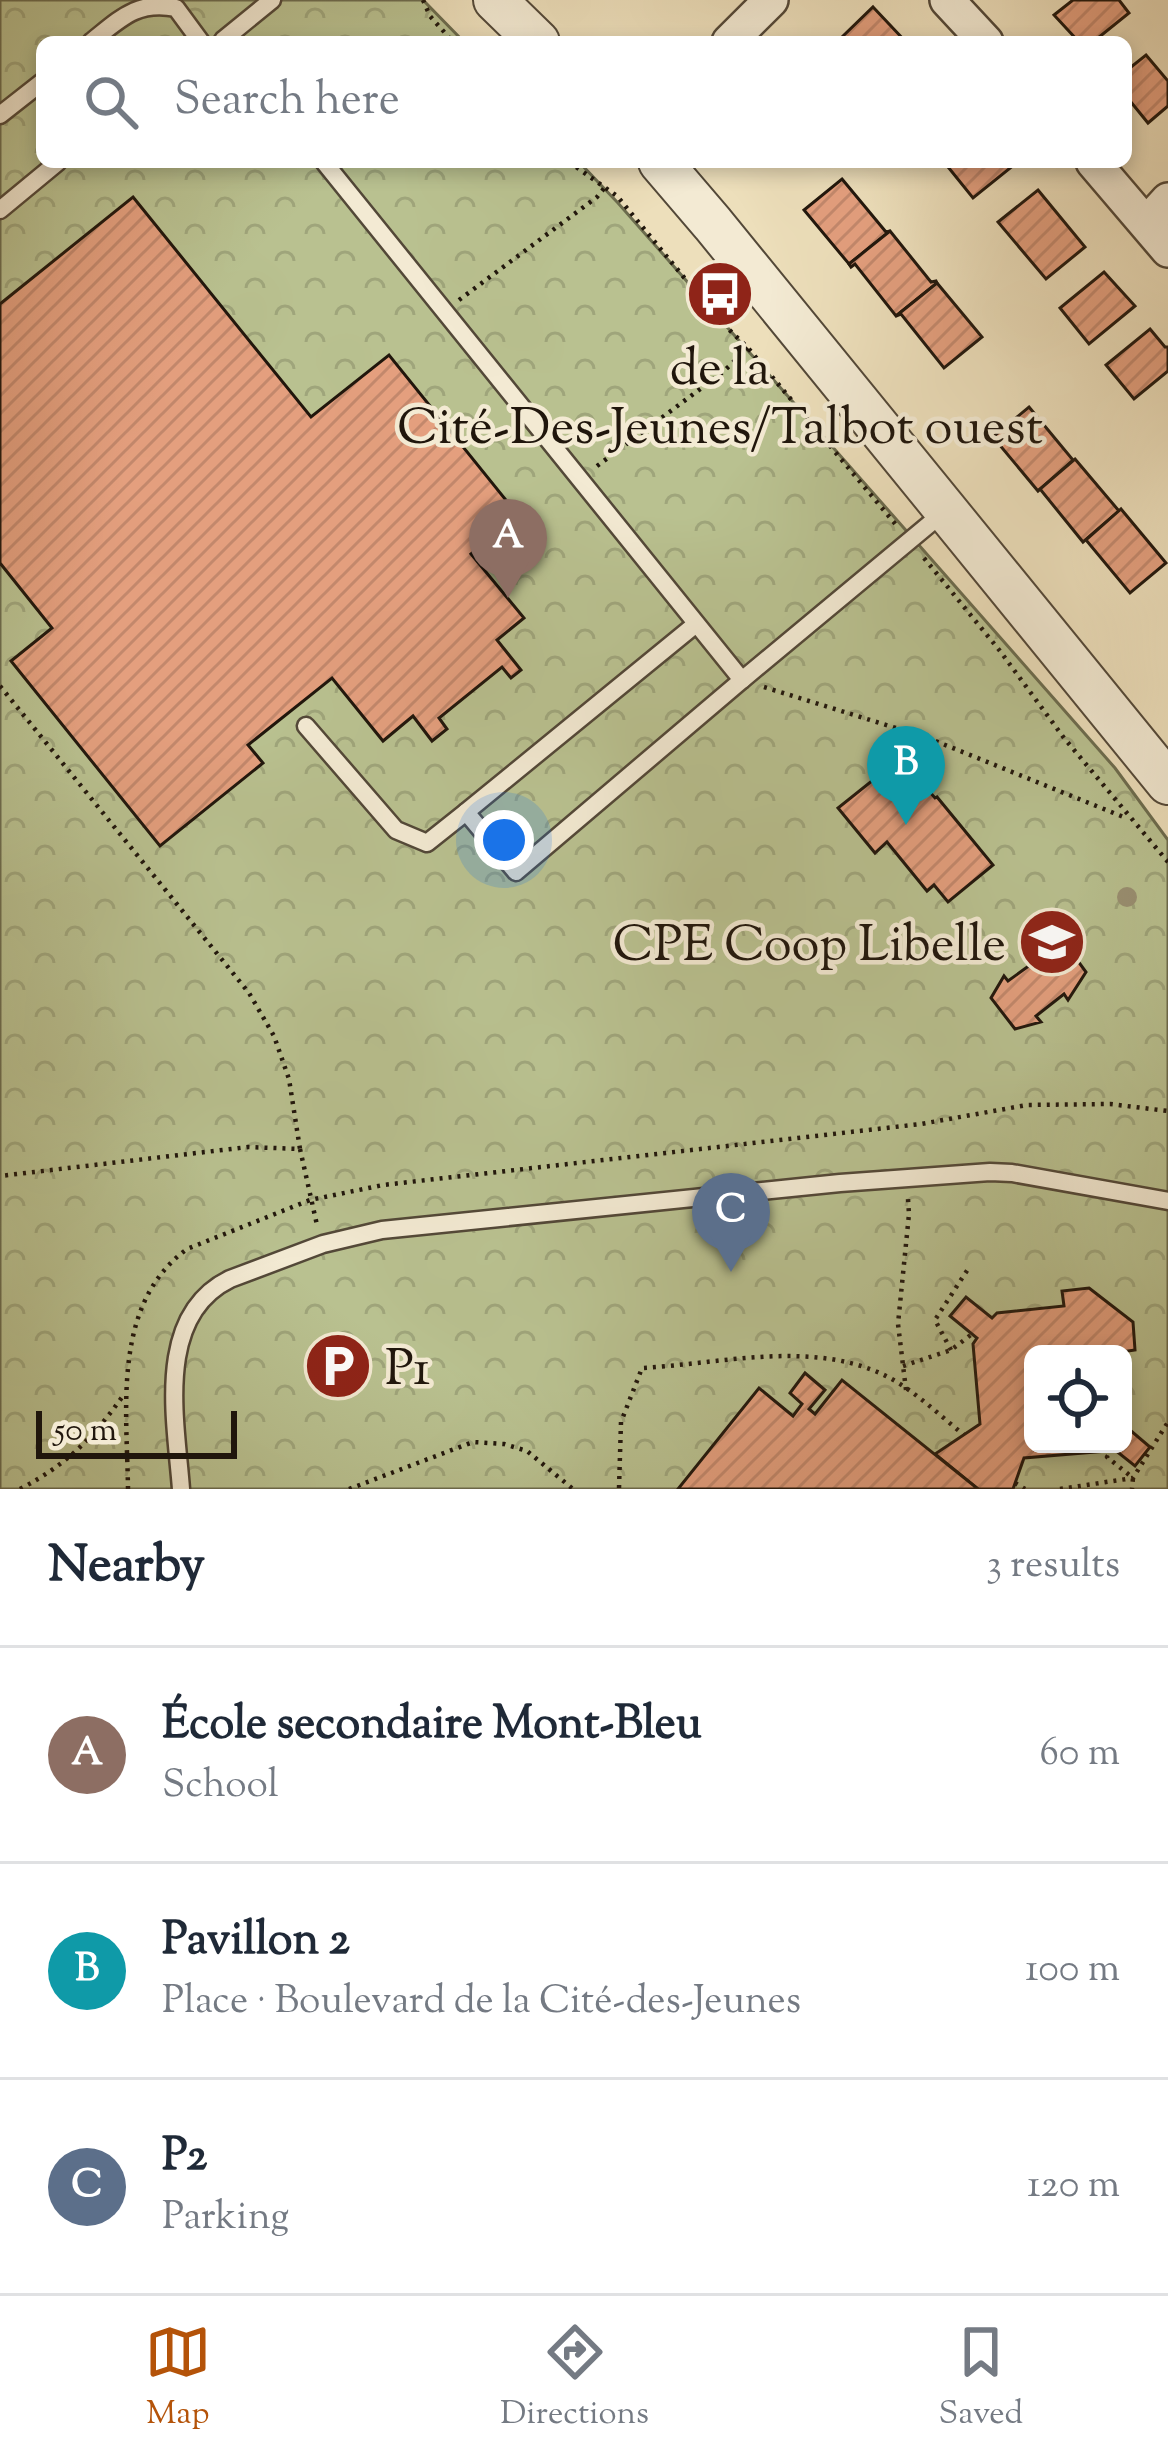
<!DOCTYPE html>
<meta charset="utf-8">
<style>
:root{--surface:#fff;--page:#f2f2f3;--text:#1f2937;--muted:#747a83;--line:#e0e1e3;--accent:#b45309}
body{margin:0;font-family:"Sorts Mill Goudy",serif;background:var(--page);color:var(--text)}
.controls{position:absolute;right:36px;bottom:36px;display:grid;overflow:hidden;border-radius:18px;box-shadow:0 6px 18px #0003}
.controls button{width:108px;height:108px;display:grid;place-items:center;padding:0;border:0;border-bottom:3px solid var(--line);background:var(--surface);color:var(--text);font:60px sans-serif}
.scale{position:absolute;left:36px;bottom:30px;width:201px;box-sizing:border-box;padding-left:12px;border:6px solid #20160c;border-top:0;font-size:33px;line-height:42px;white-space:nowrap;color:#20160c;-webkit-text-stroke:9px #f3ead3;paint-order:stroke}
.you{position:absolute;left:504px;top:840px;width:42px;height:42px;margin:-30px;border:9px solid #fff;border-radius:50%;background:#1a73e8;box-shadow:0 0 0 18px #1a73e833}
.badge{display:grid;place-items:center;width:78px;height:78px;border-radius:50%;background:var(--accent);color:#fff;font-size:39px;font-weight:700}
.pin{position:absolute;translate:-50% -99px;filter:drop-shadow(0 3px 6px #0008)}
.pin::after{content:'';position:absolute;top:63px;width:42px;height:36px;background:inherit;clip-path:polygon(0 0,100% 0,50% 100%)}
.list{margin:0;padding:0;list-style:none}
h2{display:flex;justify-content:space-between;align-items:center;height:156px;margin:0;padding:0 48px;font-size:51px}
h2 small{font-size:39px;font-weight:400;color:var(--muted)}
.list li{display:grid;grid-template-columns:78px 1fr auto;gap:36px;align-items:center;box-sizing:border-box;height:216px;padding:0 48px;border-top:3px solid var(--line)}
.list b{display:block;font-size:45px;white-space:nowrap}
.list p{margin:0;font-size:39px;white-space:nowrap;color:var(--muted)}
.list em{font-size:39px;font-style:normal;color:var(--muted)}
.icon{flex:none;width:66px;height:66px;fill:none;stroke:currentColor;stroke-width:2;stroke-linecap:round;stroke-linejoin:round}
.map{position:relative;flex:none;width:1168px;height:1489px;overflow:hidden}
.search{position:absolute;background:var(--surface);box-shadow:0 6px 18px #0003;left:36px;right:36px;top:36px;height:132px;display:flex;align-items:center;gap:30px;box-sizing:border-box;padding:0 42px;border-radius:18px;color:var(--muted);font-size:45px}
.sheet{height:804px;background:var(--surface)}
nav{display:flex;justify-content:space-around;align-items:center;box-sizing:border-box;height:168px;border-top:3px solid var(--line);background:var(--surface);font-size:33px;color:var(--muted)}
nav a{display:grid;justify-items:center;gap:6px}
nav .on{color:var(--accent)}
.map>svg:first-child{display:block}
</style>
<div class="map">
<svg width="1168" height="1489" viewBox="0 0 1168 1489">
<defs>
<pattern id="park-crowns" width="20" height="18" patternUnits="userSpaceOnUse" patternTransform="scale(3)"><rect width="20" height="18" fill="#b9c190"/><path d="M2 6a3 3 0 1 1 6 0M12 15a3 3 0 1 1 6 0" fill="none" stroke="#9fa57b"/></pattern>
<pattern id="building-hatch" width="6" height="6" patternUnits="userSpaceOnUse" patternTransform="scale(3)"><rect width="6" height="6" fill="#e49f7e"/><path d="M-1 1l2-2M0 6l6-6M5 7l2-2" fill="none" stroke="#c3886c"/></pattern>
</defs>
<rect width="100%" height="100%" fill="#eddfbb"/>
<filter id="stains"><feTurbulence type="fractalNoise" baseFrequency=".00167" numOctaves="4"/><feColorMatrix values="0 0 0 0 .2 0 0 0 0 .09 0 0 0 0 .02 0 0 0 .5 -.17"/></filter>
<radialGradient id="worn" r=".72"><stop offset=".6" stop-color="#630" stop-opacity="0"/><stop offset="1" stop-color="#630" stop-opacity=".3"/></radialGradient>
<path fill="url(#park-crowns)" stroke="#6c6c4e" stroke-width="3" fill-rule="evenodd" d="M0,0h423l41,42h-422v120h537l39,41 497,565 53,72v649h-1168zM1033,1354h90v90h-90z"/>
<g fill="url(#building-hatch)" stroke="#20160c" stroke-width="3">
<polygon points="1073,0 1119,0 1129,13 1093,42 1079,42 1054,15"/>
<polygon points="873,7 906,42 845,42 841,38"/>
<polygon points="1146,55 1168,81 1168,106 1148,123 1126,96 1126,71"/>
<polygon points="944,162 1011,162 1014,165 973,198"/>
<polygon points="842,179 886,232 890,231 849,264 804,210"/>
<polygon points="1038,190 1085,247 1046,279 998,222"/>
<polygon points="133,197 311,417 389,355 518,515 471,554 524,618 497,640 521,670 511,678 502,667 439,718 447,729 432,741 413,716 383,741 332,678 248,745 263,763 160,846 11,661 52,628 0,563 0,304"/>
<polygon points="890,231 931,282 936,281 937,283 896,316 855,264 851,267 849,264"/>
<polygon points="1104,272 1135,306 1089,344 1060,308"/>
<polygon points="937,283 982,337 944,368 901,314 896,316"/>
<polygon points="1150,329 1165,347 1168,347 1168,371 1134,399 1106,365"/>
<polygon points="1029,407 1073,460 1038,491 993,437"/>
<polygon points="1075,459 1119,511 1083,542 1040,489"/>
<polygon points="1121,509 1166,563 1130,593 1086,540"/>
<polygon points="883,772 899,790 916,776 935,798 937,797 993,865 948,902 934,885 927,891 887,842 875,853 838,808"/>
<polygon points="1067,946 1086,972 1068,1000 1064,994 1036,1016 1041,1022 1015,1029 991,998 1004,976 1008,981 1037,960 1032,954"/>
<polygon points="1089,1288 1133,1322 1135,1350 1121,1352 1121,1354 1033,1354 1033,1444 1123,1444 1123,1367 1129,1418 1124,1425 1150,1447 1135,1466 1110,1446 1107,1451 1024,1458 1013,1489 978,1489 935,1454 980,1424 973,1344 977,1338 950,1316 966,1297 992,1318 997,1313 1064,1306 1062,1291"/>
<polygon points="805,1373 825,1390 809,1409 815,1414 842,1380 978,1489 678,1489 759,1388 793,1416 802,1404 790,1393"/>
</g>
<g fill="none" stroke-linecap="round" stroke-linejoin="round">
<defs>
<g id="service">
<path d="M91,42c29,-23 46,-42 85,-34l25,34"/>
<polyline points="225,42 223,40 272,0"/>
<polyline points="0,115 42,82"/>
<polyline points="324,162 742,680 944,512"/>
<polyline points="0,210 58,162"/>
<polyline points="696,624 466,812 516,872 742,680"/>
<polyline points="306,726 396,830 427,843 466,812"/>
<path d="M181,1489c-5,-68 -27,-173 49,-210l93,-35 59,-14 458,-47 150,-11 22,1 156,28"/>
</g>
<g id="minor">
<polyline points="947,0 986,42"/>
<polyline points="729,42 771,0"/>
<polyline points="1093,162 1168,250"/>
<polyline points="1147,223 1168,200"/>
</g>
<g id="tertiary">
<polyline points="495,0 538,42"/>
<polyline points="660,162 713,224 1168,783"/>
</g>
</defs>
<use href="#service" stroke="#534838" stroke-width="21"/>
<use href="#minor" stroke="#534838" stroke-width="38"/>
<use href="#tertiary" stroke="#534838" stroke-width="46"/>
<g stroke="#20160c" stroke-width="4.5" stroke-dasharray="3 6" stroke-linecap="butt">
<polyline points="423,0 430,16 453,42"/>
<polyline points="569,162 617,196 719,320 748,348 897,526"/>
<polyline points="459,300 597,197 606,186"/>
<polyline points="597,466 723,372 748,348"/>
<polyline points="924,558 1000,651 1064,738 1168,862"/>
<polyline points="0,686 249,993 274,1036 289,1079 300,1149 248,1147 0,1176"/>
<polyline points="764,687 928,738 1126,818"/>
<polyline points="300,1149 317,1225"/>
<polyline points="951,1350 935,1320 970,1266"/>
<polyline points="903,1366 951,1350 972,1334"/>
<polyline points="906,1390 898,1324 909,1214 908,1199"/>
<polyline points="1113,1448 1107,1457 1133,1478 1132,1489"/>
<polyline points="1015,1483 1025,1489"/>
<path d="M619,1488l2,-66 21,-54c77,-4 166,-28 240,6 30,14 56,40 82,61"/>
<path d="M20,1489c48,-25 74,-52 105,-96"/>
<path d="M128,1489c-1,-81 -16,-185 59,-240l123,-49 73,-15 538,-61 106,-19 83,-1 58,7"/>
<polyline points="349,1489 473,1442 504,1444 527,1451 573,1489"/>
<polyline points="1060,1489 1133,1478 1168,1422"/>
</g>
<use href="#service" stroke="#f3ead3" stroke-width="16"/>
<use href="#minor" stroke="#f3ead3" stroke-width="33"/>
<use href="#tertiary" stroke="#f3ead3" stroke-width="42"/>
</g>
<circle fill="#9a9174" cx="1127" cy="897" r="10"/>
<defs>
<symbol id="bus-disc" viewBox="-11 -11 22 22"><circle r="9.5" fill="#8f2418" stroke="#f3ead3"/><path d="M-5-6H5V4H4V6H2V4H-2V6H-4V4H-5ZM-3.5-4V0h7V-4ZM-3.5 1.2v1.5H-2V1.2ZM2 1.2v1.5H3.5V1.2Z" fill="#fff"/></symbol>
<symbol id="school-disc" viewBox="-11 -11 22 22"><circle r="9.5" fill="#8f2418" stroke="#f3ead3"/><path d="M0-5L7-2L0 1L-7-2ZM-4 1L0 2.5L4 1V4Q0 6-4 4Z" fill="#fff"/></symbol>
<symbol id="parking-disc" viewBox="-11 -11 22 22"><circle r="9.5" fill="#8f2418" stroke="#f3ead3"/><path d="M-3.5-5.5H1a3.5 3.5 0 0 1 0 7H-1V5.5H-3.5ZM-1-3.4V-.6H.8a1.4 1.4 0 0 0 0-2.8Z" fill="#fff"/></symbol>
</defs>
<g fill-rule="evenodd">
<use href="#bus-disc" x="682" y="256" width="76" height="76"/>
<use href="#school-disc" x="1014" y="904" width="76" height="76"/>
<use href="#parking-disc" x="300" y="1328" width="76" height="76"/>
</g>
<g text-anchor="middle" stroke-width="9" stroke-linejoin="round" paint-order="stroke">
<g font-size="51" fill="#20160c" stroke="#f3ead3">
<text x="720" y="384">de la<tspan x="720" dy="59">Cité-Des-Jeunes/Talbot ouest</tspan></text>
<text x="1006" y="960" text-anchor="end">CPE Coop Libelle</text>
<text x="385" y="1384" text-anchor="start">P1</text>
</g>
</g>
<rect width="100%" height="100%" filter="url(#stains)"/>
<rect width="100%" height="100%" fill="url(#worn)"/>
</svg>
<div class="controls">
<button><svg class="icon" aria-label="locate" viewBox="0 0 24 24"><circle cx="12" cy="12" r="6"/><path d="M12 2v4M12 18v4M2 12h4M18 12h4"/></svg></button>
</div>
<div class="scale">50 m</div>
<div class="you"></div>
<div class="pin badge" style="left:508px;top:598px;background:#8d6e63">A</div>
<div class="pin badge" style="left:906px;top:825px;background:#0f9aa8">B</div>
<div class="pin badge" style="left:731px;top:1272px;background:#5c6f8a">C</div>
<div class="search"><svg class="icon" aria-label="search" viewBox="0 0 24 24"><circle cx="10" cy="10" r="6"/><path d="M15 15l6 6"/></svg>Search here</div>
</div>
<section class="sheet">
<h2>Nearby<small>3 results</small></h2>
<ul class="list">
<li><span class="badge" style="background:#8d6e63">A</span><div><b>École secondaire Mont-Bleu</b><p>School</p></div><em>60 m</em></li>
<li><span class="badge" style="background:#0f9aa8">B</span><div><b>Pavillon 2</b><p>Place · Boulevard de la Cité-des-Jeunes</p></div><em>100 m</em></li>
<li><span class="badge" style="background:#5c6f8a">C</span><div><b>P2</b><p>Parking</p></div><em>120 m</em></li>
</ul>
</section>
<nav>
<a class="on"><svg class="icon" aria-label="map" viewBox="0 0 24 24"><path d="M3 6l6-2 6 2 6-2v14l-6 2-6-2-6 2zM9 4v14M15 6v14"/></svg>Map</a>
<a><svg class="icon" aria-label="directions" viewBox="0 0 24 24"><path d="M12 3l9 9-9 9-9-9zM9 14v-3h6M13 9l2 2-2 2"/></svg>Directions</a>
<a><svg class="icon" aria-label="saved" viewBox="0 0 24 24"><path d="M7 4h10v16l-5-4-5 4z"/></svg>Saved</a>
</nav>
